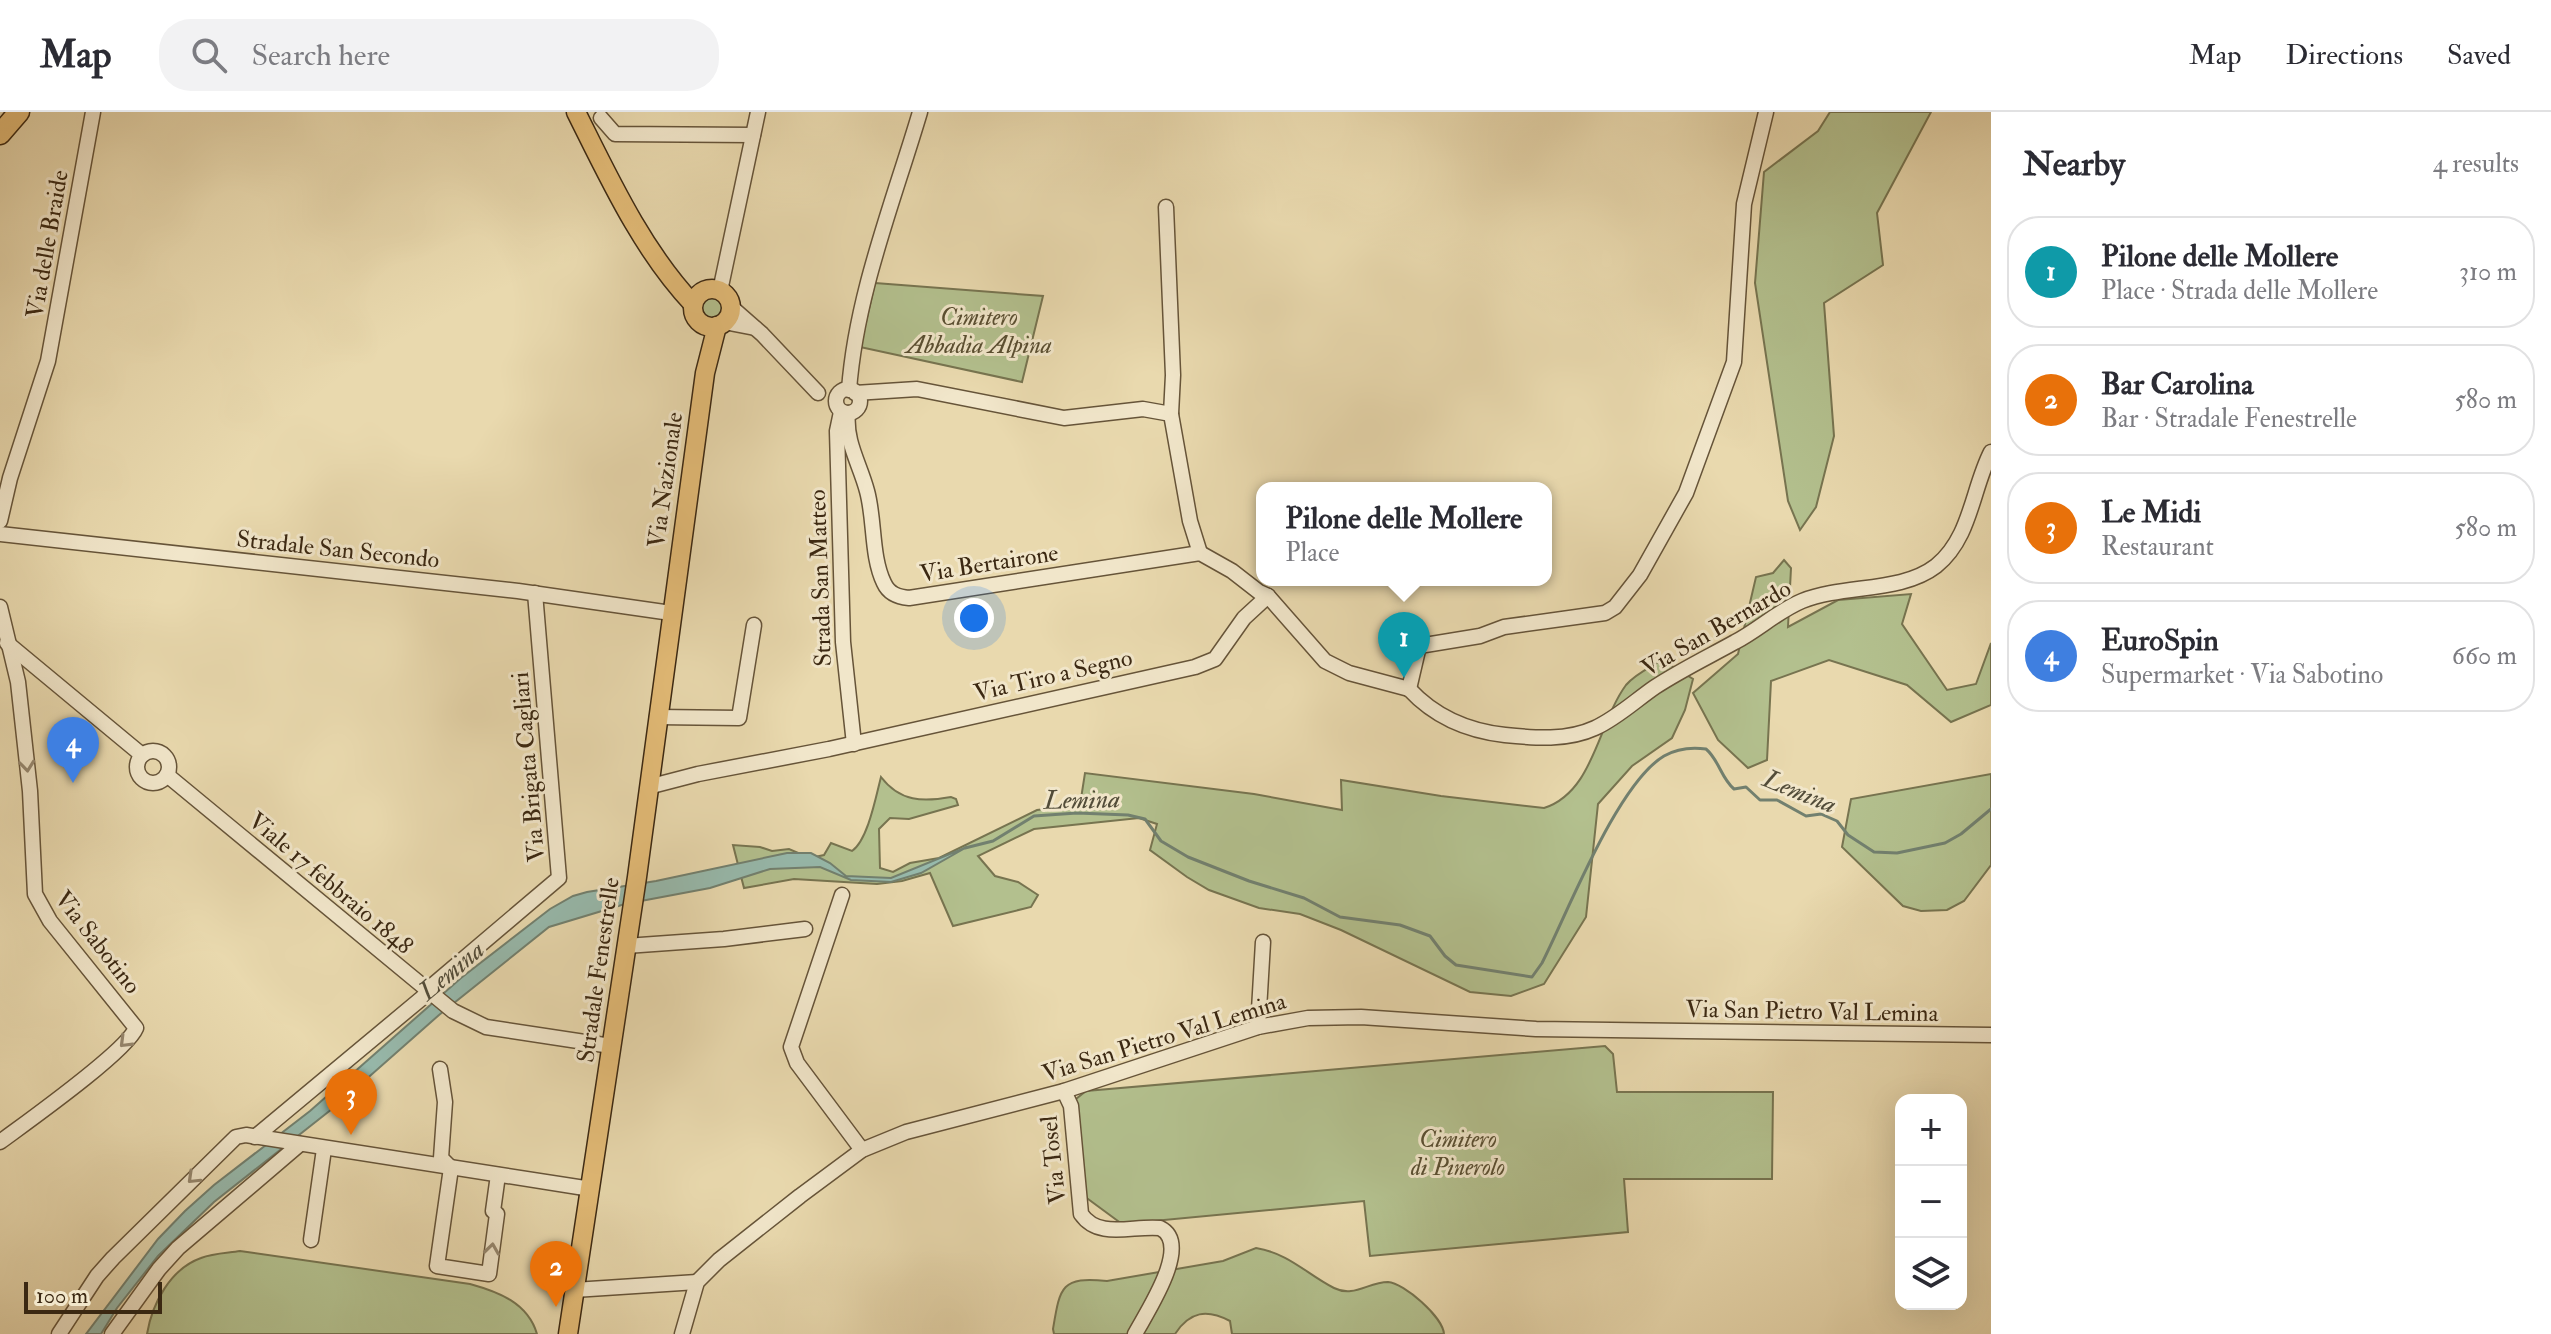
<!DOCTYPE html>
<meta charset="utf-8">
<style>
:root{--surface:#fff;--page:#f2f2f3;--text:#2b2b33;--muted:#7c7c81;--line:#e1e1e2;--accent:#7c3aed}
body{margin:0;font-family:"IM FELL Double Pica",serif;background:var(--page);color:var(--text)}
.controls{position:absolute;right:24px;bottom:24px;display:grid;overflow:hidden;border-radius:16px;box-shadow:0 8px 32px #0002}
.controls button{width:72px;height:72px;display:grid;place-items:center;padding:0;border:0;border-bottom:2px solid var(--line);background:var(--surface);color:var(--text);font:40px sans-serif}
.scale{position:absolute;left:24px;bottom:20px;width:138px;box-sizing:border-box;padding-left:8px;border:4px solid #3b2812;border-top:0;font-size:22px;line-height:28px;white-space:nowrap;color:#3b2812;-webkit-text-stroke:6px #f1e6ca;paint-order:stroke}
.you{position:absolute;left:974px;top:506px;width:28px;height:28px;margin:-20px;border:6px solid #fff;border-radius:50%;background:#1a73e8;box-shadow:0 0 0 12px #1a73e833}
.badge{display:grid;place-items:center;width:52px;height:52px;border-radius:50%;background:var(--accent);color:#fff;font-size:26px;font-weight:700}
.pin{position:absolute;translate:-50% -66px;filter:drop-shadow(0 2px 4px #0008)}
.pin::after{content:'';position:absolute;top:42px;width:28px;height:24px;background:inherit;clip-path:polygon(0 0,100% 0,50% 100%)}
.popup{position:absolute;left:1256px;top:370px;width:296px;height:104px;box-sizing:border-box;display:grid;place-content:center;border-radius:16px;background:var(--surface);filter:drop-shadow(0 2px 6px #0005);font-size:26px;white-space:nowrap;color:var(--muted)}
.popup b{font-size:30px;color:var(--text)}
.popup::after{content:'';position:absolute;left:50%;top:100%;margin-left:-16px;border:16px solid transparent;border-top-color:var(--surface)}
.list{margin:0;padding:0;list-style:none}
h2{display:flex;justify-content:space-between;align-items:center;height:104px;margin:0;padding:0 32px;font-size:34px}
h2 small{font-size:26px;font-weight:400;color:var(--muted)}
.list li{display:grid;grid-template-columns:52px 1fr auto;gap:24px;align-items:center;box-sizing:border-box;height:112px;margin:0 16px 16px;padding:0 16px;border:2px solid var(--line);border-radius:32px}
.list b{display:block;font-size:30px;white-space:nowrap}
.list p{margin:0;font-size:26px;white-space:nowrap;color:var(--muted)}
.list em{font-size:26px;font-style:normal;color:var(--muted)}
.icon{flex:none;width:44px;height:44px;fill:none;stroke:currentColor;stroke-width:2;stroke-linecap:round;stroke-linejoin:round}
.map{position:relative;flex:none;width:1991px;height:1222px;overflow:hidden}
header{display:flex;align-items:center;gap:48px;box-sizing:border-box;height:112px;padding:0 40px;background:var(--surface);border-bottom:2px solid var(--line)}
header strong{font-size:38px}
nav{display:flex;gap:44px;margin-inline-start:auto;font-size:28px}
.search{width:560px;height:72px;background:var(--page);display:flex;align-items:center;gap:20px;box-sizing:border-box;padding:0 28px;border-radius:32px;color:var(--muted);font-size:30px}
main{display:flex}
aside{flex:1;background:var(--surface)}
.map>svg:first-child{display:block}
</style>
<header>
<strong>Map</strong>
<div class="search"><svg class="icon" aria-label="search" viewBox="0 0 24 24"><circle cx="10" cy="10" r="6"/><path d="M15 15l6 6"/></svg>Search here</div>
<nav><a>Map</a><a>Directions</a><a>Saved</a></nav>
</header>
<main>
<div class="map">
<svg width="1991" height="1222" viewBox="0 0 1991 1222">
<rect width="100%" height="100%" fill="#e9d9ae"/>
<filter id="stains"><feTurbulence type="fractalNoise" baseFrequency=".0025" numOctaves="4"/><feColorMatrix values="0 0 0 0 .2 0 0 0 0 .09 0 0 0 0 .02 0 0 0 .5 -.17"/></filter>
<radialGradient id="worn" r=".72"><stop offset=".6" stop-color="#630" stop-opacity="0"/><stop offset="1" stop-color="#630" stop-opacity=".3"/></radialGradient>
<g fill="#b3c08e" stroke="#777450" stroke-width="2">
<polygon points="1830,0 1931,0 1877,101 1883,153 1824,191 1834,324 1816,395 1800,418 1788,389 1755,171 1764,60 1818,19"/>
<polygon points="875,171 1043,184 1022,270 860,235"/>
<circle cx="712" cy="196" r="13"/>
<polygon points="1784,448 1791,456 1788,515 1838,488 1911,482 1902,512 1947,578 1976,572 1991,531 1991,593 1951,610 1907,573 1829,548 1771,569 1767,648 1748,656 1718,628 1693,581 1738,542 1756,465 1773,461"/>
<path d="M1662,548l31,19 -8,31 -13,28 -40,28 -34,38 -12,113 -42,67 -33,12 -41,-4 -129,-62 -41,-16 -41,-6 -50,-18 -22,-13 -37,-27 7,-26 -18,-6 -105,11 -56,27 17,20 23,6 20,13 -7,12 -78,19 -23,-53 -28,8 -25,3 -83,-5 -50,9 -11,-43 27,2 12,4 17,-2 21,9 14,-3 7,-12 21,8c16,-11 24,-55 29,-74 19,25 42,25 70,20l5,2 2,6 -49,14 -19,-1 -11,11 1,39 13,4 17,-9 29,-5 98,-48 43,-5 5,-32 169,21 88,16 -1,-30 100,16 103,12c50,-16 54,-85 82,-123 9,-11 25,-18 36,-25z"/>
<polygon points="1991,662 1991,753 1964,789 1947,798 1921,799 1903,794 1842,735 1851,687"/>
<polygon points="1605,934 1613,942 1617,980 1773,980 1772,1067 1624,1067 1628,1120 1370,1144 1364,1089 1122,1112 1084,1084 1076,987 1086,979"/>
<path d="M1256,1136c34,6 49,25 78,40 20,10 34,-6 54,-6 16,1 55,35 56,52h-212l-2,-13c-23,-12 -40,-10 -55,13h-121l-1,-5c7,-42 8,-53 54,-48l116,-20z"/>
<path d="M240,1139l230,33c29,8 58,19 67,50h-390c5,-30 23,-65 54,-76 12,-5 26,-5 39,-7z"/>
</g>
<polygon fill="#97baad" stroke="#72806f" stroke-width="2" points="967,735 921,761 891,770 851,768 820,755 770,757 710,776 625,792 549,815 439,903 337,993 214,1090 158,1144 117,1196 101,1222 86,1222 158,1127 185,1099 214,1073 310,999 461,866 550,797 573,784 587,780 656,769 787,741 811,741 830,751 846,764 891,766"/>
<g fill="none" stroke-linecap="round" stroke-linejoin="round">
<path stroke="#72806f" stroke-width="3" d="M965,736l28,-7 41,-25 43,-3 51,2 17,4 16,22 27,16 61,24 55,17 36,19 60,8 30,11 15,20 11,9 76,12 10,-14c26,-51 75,-179 122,-207 14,-8 27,-9 42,-7 13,11 15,29 28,40l12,-2 14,13h17l29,16 15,-2 16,7 11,14 26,17 23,1 48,-10 16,-9 30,-25"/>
<defs>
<g id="minor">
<polyline points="601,6 615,22 753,23"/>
<polyline points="1166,95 1173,263 1171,302"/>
<polyline points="720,179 758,0"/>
<polyline points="730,194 762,222 818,281"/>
<polyline points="724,210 755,216"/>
<circle cx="848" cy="289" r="12"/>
<path d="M849,278c7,-95 44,-187 71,-278"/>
<polyline points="855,281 917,277 1064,306 1143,297 1171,302 1190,409 1200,441"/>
<polyline points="841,300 837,319 843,530 854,632"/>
<path d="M848,301c-3,29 12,51 19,78 8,29 4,65 17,92 5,11 14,14 25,15l291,-45 32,18 27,21 9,4"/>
<polyline points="0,409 10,366 48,249 93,0"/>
<polyline points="0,422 518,479 671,501"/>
<path d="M0,495l18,75 12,109 5,103 15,27 86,107c-10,24 -109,94 -136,114"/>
<polyline points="7,531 142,643"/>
<polyline points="1409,577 1419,534 1480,524 1504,515 1605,501 1615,495 1640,463 1686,381 1734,250 1744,92 1766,0"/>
<path d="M1409,577c25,27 59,42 96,46 30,3 62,6 90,-7 22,-10 41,-28 60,-41 26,-17 53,-30 80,-45 23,-12 43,-31 67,-41 43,-17 99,-8 134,-35 35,-28 36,-77 55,-114"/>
<polyline points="657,605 739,606 754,513"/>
<circle cx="153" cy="655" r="16"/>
<polyline points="167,663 453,899 486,915 611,934"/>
<polyline points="648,675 698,662 829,637 1195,555 1215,547 1244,506 1268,484 1325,549 1349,561 1409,577"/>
<polyline points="842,783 791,935 797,951 862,1038"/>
<polyline points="626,834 724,827 805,817"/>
<polyline points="1258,915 1263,830"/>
<polyline points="440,957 445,990 441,1046 451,1056 437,1154 489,1162 497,1102 493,1099 498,1063"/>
<path d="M1064,979l7,15 10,108c18,26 52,11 79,14 33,16 -14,85 -25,106"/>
<polyline points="255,1025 422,886 434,872 559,766 535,481"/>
<polyline points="311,1128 324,1037"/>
<polyline points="574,1178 697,1170"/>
<polyline points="59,1222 97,1164 113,1146 236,1025 246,1023 591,1077"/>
<polyline points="112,1222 159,1157 178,1136 300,1032"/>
<polyline points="682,1222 697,1170 719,1148 800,1084 862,1038 906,1020 1064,979 1258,915 1308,906 1361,905 1536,917 1991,923"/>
</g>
<g id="major">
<path d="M576,0c33,66 66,138 117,192"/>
<circle cx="712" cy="196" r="19"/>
<polyline points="568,1222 637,765 705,261 717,214"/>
</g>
<polyline id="highway" points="0,22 19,0"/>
</defs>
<use href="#minor" stroke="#665439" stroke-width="17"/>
<use href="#major" stroke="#3b2812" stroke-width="21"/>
<use href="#highway" stroke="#3b2812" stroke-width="23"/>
<use href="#minor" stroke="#f1e6ca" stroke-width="14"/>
<use href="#major" stroke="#e4bc77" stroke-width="18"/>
<use href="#highway" stroke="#e4bc77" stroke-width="20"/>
</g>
<defs><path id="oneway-chevron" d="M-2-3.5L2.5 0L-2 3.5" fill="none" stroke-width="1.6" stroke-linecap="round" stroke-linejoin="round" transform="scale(2)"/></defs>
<g stroke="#96876e">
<use href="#oneway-chevron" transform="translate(27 654) rotate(84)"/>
<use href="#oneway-chevron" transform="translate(125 930) rotate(135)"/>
<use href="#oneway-chevron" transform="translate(193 1066) rotate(136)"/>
<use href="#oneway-chevron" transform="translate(492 1137) rotate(-82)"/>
</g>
<g text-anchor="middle" stroke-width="6" stroke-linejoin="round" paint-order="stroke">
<g font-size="24" fill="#3b2812" stroke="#f1e6ca">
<text transform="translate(47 132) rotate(-80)" y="8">Via delle Braide</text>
<text transform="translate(665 368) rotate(-82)" y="8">Via Nazionale</text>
<text transform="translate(338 437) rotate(6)" y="8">Stradale San Secondo</text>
<text transform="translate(989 451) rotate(-9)" y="8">Via Bertairone</text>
<text transform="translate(820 466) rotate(-92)" y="8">Strada San Matteo</text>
<text transform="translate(1716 516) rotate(-30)" y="8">Via San Bernardo</text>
<text transform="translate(1053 563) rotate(-13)" y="8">Via Tiro a Segno</text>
<text transform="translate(528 655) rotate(-95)" y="8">Via Brigata Cagliari</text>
<text transform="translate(331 771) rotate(40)" y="8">Viale 17 febbraio 1848</text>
<text transform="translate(98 830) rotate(52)" y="8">Via Sabotino</text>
<text transform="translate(598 858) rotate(-82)" y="8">Stradale Fenestrelle</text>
<text transform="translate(1812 899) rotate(1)" y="8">Via San Pietro Val Lemina</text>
<text transform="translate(1164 925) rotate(-17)" y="8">Via San Pietro Val Lemina</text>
<text transform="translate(1053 1048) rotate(-96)" y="8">Via Tosel</text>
</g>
<g font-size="24" font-style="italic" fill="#594e31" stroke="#f1e6ca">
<text x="979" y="213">Cimitero<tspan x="979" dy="28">Abbadia Alpina</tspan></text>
<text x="1458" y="1035">Cimitero<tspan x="1458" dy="28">di Pinerolo</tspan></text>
</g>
<g font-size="26" font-style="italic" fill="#524c39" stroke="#f1e6ca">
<text transform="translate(1800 679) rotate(22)" y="9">Lemina</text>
<text transform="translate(1082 687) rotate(-1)" y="9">Lemina</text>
<text transform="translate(451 858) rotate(-40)" y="9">Lemina</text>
</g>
</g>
<rect width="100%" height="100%" filter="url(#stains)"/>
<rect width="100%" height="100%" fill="url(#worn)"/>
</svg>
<div class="controls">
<button>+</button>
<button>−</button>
<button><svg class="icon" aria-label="layers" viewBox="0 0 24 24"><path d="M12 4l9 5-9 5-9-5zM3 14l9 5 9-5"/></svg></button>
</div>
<div class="scale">100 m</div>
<div class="you"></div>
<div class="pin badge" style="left:1404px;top:566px;background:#0f9aa8">1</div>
<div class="popup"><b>Pilone delle Mollere</b>Place</div>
<div class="pin badge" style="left:556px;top:1195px;background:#e8710a">2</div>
<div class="pin badge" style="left:351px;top:1023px;background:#e8710a">3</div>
<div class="pin badge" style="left:73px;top:671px;background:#3f7fe0">4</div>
</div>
<aside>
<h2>Nearby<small>4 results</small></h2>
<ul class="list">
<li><span class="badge" style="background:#0f9aa8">1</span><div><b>Pilone delle Mollere</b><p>Place · Strada delle Mollere</p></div><em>310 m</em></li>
<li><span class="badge" style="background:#e8710a">2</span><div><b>Bar Carolina</b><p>Bar · Stradale Fenestrelle</p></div><em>580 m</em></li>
<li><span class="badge" style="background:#e8710a">3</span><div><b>Le Midi</b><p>Restaurant</p></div><em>580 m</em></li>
<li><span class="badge" style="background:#3f7fe0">4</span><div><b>EuroSpin</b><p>Supermarket · Via Sabotino</p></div><em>660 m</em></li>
</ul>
</aside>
</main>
